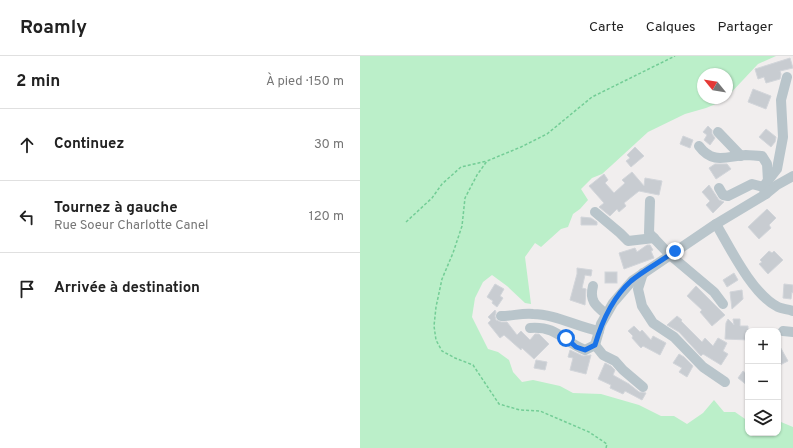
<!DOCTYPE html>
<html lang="fr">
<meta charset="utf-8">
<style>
:root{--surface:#fff;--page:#f2f2f2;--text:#222;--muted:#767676;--line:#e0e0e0}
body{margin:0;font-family:Overpass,sans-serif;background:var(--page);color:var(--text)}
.controls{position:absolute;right:12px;bottom:12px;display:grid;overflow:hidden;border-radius:8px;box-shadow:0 1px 3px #0004}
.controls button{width:36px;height:36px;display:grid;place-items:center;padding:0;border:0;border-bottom:1px solid var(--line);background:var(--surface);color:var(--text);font:20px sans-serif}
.compass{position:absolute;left:337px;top:12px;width:36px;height:36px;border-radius:50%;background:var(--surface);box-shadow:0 1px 3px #0004;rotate:300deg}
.stop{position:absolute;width:12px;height:12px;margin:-9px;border:3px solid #1a73e8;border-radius:50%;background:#fff}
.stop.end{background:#1a73e8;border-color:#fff;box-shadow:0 1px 4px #0008}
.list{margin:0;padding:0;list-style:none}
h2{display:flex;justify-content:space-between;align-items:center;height:52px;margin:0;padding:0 16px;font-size:17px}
h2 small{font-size:13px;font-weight:400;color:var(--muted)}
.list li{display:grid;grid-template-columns:26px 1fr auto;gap:12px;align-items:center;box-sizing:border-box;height:72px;padding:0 16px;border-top:1px solid var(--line)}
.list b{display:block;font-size:15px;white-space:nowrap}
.list p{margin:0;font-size:13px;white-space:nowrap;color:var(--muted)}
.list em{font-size:13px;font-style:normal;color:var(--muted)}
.icon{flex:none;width:22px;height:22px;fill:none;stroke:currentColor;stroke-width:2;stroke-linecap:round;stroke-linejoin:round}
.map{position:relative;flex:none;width:433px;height:392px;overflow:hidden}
header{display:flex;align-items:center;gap:24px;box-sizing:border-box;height:56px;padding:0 20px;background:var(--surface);border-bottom:1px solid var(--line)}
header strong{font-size:19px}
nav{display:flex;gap:22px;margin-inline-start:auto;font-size:14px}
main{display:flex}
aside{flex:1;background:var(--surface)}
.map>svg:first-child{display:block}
</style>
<header>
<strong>Roamly</strong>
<nav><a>Carte</a><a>Calques</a><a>Partager</a></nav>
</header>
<main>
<aside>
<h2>2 min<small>À pied · 150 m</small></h2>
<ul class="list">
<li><svg class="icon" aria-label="ahead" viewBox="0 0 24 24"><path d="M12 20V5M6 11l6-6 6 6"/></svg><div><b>Continuez</b></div><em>30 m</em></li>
<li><svg class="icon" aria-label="left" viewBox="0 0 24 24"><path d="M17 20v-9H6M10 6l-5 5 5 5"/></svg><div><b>Tournez à gauche</b><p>Rue Soeur Charlotte Canel</p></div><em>120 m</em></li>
<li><svg class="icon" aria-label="arrive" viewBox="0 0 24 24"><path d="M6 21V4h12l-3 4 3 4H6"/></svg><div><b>Arrivée à destination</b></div></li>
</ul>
</aside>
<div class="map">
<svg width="433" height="392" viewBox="0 0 433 392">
<rect width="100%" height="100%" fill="#f1eeee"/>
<polygon fill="#bbefc9" points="0,0 416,0 398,8 367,41 367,18 343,18 343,42 366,42 363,45 346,52 325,58 288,76 252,109 242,118 232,122 221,133 228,144 220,153 213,158 208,171 201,173 181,191 175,187 165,201 171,248 165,247 147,230 132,219 123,226 115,242 112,261 128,293 138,296 149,304 153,316 162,326 173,324 200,330 213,337 241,338 279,349 301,360 314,360 327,368 343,357 354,344 364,356 375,356 388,365 388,377 418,377 418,359 421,366 433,371 433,392 0,392"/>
<g fill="#c8ccd1" stroke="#d2d5da">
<polygon points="430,2 433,12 420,15 421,18 420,23 406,27 404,21 398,23 395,13"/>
<polygon points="393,33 411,40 406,53 388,46"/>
<polygon points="348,70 352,74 352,78 355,82 350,89 344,84 347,79 343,76"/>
<polygon points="406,73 416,81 415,86 411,91 399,81"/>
<polygon points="323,80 333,84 330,92 320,88"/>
<polygon points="275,91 284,100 271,111 266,105 270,102 267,99"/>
<polygon points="355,108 367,108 371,113 356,123 349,112"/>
<polygon points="272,116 284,130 285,122 302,125 299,139 279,135 264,147 266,150 259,156 257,153 250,160 239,151 244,147 229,130 244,118 248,124 245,127 254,137 265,127 262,124"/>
<polygon points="349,129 359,144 364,146 353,157 346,149 350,145 342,136"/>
<polygon points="407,153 416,162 409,169 411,172 399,183 388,171"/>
<polygon points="221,161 231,162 237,166 237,169 221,169"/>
<polygon points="287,189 290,189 293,194 291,195 294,202 264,213 259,197 275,192 277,196"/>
<polygon points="409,195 412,197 414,195 423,204 408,218 399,208 402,206 400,204"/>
<polygon points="217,212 232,214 231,220 225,219 222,232 226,233 225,249 210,244 217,218"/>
<rect x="245" y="216" width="12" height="11"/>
<polygon points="374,217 378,224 367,231 363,224"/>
<polygon points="135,228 144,233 140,240 143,242 137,251 132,247 133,245 127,241"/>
<polygon points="424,228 433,229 433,237 432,236 431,243 423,242"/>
<polygon points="336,230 365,259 352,270 340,256 342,254 327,240"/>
<polygon points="382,234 383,243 372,253 370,236"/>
<polygon points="135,254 136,256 135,260 136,264 141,266 147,266 157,279 161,275 170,284 175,278 179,278 189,288 174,303 162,292 161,294 144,279 140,282 128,267 131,264 128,261"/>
<polygon points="317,260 322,264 321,265 342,286 345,282 353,290 358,282 367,287 363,295 368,298 361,309 343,298 341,300 319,276 307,269"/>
<polygon points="368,263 374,269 373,263 380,263 380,270 388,270 388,284 365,283 366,267"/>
<polygon points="274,270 280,276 282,274 291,284 293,280 306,287 300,299 283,290 281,292 272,282 273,280 268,275"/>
<polygon points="418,287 428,305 418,310"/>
<polygon points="210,294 223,300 231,299 226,318 210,314 213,302 208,301"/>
<polygon points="319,298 324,301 333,310 327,321 319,316 322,312 313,307"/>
<polygon points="176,304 187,306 185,314 174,312"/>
<polygon points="245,307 251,310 255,314 253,319 269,328 279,336 286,337 282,344 265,335 263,338 250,332 251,329 238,323"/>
<polygon points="383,315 388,319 388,330 378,322"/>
</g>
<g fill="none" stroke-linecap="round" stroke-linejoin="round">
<g stroke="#73cd96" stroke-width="1.5" stroke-dasharray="3 2" stroke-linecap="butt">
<polyline points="46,166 72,142 82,128 101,111 127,105"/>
<polyline points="246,392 247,388 229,376 180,355 160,354 139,348 113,309 95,302 82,295 76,284 74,270 76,251 82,223 93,197 102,170 105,142 117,119 127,105 161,91 187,78 232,41 315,0"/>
</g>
<g stroke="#b9c5cb" stroke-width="10">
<polyline points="358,76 381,100"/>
<path d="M339,90c14,19 28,10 47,9 5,0 11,1 16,1l5,8 1,17"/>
<polyline points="359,132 363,139 368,140 392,128 403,131"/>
<polyline points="406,138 403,131 417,113 423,81 421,44 427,21"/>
<polyline points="290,145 289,177 310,199 354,236 363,248"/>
<polyline points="235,156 260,177 268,185 294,182"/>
<path d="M356,168c14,24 37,71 62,83 4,2 10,2 15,4"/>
<polyline points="283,217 278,233 282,250 293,267 314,281 343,311 365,326"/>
<path d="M233,230c-4,15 3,20 13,28"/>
<path d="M141,260c11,0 21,-3 32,-2 22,0 44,13 66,17"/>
<path d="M170,272c28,-2 32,13 55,22l10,-5"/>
<polyline points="423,275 433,276"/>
<polyline points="235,289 241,268 253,247 272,225 356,168 406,138 417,129 433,120"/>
<polyline points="235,289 243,299 255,305 263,314 283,331"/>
</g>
</g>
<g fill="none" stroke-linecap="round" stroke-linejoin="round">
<path stroke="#1a73e8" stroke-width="5" d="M206,282l10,9 9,3 10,-5c7,-24 17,-47 36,-64 13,-11 31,-20 44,-30"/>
</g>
</svg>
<div class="controls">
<button>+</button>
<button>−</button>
<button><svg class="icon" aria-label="layers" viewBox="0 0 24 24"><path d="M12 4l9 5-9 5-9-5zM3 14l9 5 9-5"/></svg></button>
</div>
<svg class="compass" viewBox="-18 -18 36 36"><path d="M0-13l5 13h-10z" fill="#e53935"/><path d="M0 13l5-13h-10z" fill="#767676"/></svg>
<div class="stop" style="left:206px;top:282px"></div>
<div class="stop end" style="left:315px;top:195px"></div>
</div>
</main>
